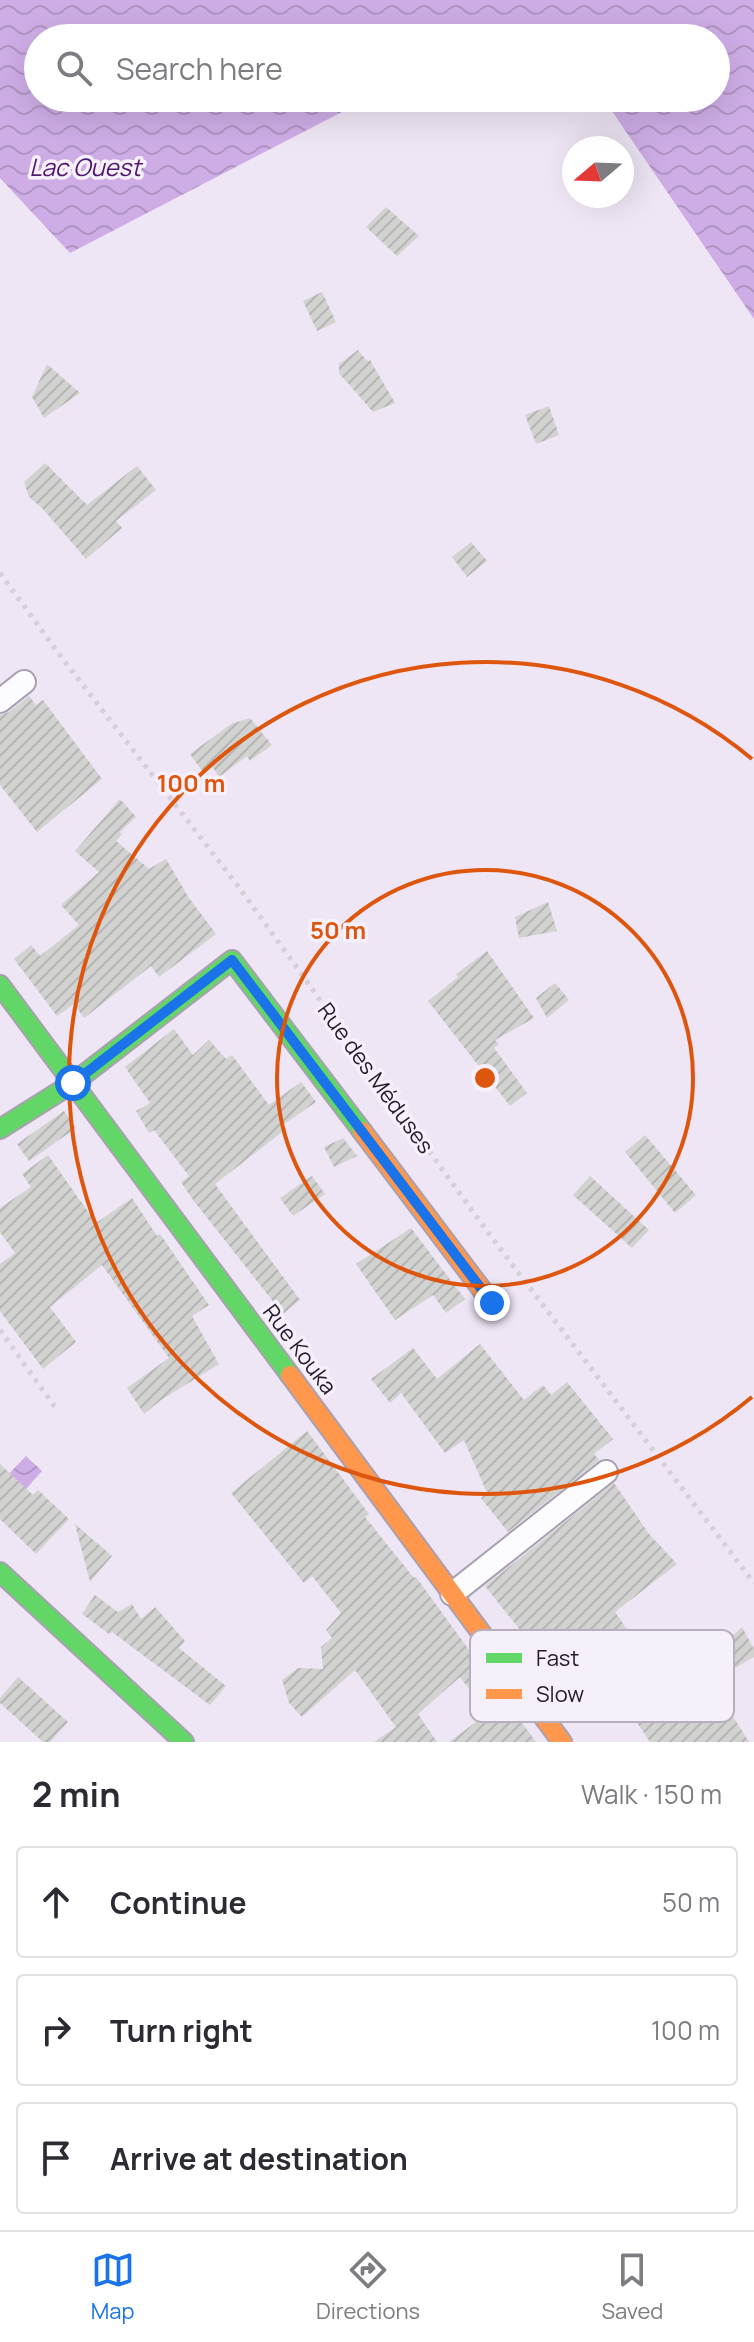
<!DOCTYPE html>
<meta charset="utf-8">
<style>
:root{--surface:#fff;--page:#f2f2f3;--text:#2b2b33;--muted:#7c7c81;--line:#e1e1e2;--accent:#1a73e8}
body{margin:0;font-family:Manrope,sans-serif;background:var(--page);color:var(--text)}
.compass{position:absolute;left:562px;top:136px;width:72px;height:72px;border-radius:50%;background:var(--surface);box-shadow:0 8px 32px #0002;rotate:251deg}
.stop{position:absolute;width:24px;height:24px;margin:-18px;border:6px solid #1a73e8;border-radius:50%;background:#fff}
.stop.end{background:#1a73e8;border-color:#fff;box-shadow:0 2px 8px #0008}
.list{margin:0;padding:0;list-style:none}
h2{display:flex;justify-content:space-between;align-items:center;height:104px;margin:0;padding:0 32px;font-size:34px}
h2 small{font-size:26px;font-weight:400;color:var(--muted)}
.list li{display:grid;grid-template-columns:52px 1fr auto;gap:24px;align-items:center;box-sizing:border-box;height:112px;margin:0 16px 16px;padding:0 16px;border:2px solid var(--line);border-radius:8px}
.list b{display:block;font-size:30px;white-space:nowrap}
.list em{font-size:26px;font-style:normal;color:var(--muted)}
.icon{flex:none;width:44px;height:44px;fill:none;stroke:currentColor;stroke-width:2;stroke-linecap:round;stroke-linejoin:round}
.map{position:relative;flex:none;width:754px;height:1742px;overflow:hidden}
.search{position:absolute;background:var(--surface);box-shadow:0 8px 32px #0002;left:24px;right:24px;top:24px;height:88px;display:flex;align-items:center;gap:20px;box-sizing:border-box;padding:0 28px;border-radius:44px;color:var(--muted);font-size:30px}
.sheet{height:488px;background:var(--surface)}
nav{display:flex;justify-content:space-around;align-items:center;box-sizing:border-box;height:112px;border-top:2px solid var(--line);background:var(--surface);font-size:22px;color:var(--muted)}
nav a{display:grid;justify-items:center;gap:4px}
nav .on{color:var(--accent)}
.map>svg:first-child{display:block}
</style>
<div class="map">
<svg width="754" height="1742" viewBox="0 0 754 1742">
<defs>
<pattern id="water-waves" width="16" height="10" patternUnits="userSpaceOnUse" patternTransform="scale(2)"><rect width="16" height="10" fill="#ceade6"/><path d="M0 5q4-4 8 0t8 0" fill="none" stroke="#b194c5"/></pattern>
<pattern id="building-hatch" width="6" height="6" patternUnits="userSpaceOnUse" patternTransform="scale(2)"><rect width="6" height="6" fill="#d2d3d1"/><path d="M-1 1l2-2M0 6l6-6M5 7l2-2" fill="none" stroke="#b4b5b4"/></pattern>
</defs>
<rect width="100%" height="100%" fill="#eee5f5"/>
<g fill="url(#water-waves)">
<polygon points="0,0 754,0 754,319 603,98 716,98 716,38 553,38 540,27 490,35 484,38 38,38 38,98 369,98 70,253 0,178"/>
<polygon points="26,1456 42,1471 26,1489 1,1482"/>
</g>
<g fill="url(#building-hatch)">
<polygon points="386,207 419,236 397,256 366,227"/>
<polygon points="322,292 336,322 317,331 303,301"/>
<polygon points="358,350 367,361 370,360 395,403 373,412 339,373 339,364"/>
<polygon points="47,364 80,393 44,418 32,397"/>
<polygon points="549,406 559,435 536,444 525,415"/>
<polygon points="45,463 87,505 137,466 156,490 116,521 122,528 86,559 42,508 29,497 24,482"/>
<polygon points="471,542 487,561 467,577 452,557"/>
<polygon points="29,696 36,705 43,700 102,779 37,832 0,785 0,715 9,712"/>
<polygon points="250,718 272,745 250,761 247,756 219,777 212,766 203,772 190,754 231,724"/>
<polygon points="120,799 136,817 120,832 122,834 116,841 149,869 166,859 189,898 216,934 159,977 151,966 84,1018 74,1004 57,1016 14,959 31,945 40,956 79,925 61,905 99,872 75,851"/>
<polygon points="548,902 557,931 519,938 515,917"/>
<polygon points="487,951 534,1018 495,1040 499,1044 494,1048 527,1093 510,1106 428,1001 458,977 456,974"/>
<polygon points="555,983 569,1000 547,1018 536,998"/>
<polygon points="174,1029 193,1055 209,1040 226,1059 232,1055 269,1105 301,1082 316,1102 283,1125 286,1129 215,1184 300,1300 283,1314 193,1200 181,1182 189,1176 154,1130 149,1133 136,1111 150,1103 125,1067"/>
<polygon points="64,1111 76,1128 29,1161 17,1144"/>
<polygon points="645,1135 696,1195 675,1213 625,1152"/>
<polygon points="343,1138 357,1156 334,1167 324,1147"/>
<polygon points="48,1155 96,1223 132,1198 157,1236 160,1234 209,1305 192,1316 219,1364 161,1400 144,1414 127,1388 169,1358 102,1265 50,1307 76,1342 43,1369 0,1311 0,1264 15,1253 0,1232 0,1208 31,1187 22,1174"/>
<polygon points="312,1176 325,1194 293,1216 280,1198"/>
<polygon points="590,1176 649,1230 632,1248 573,1195"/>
<polygon points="411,1228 465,1299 446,1313 433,1295 395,1320 356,1264"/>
<polygon points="480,1344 524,1400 543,1385 551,1395 567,1382 613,1439 594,1454 599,1460 508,1532 481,1498 487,1493 464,1440 445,1453 401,1393 390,1403 371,1379 413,1348 437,1379"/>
<polygon points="307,1431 369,1514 365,1517 414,1578 416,1577 536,1742 449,1742 487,1714 460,1677 418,1714 437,1742 374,1742 396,1727 355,1670 302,1717 289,1703 282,1680 298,1668 323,1669 321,1647 332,1638 326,1630 341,1613 312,1576 304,1583 231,1493"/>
<polygon points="0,1464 33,1495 38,1490 69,1519 36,1554 0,1519"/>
<polygon points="614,1483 649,1534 677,1564 615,1612 649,1661 692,1633 709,1659 742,1627 754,1649 754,1657 711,1682 749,1742 650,1742 612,1685 584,1704 572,1687 598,1668 572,1632 541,1656 485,1586"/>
<polygon points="75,1524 112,1556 90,1582"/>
<polygon points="95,1595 118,1612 132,1604 141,1619 155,1607 185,1641 179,1648 226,1686 210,1705 112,1632 109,1634 82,1614"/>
<polygon points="18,1677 68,1722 50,1742 43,1742 0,1703 0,1698"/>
</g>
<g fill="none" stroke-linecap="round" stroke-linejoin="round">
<defs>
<g id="street">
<polyline points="0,701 24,682"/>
<polyline points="452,1594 606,1472"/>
</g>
<g id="fast">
<polyline points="0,985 290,1375"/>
<polyline points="0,1129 73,1083 232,960 362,1131"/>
<polyline points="0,1572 184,1742"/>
</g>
<g id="slow">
<polyline points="362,1131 492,1303"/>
<polyline points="290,1375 562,1742"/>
</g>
</defs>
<use href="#street" stroke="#a9a0b0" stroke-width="26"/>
<use href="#fast" stroke="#a9a0b0" stroke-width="22"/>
<use href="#slow" stroke="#a9a0b0" stroke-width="22"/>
<g stroke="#d3d0d6" stroke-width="5" stroke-dasharray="4 6" stroke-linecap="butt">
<polyline points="0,573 59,654 238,886 489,1234 754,1583"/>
<polyline points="0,1330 55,1407"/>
</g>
<use href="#street" stroke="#fcfbfe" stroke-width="22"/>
<use href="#fast" stroke="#63d668" stroke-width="18"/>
<use href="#slow" stroke="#ff974d" stroke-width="18"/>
</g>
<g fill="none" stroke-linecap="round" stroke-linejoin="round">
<polyline stroke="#1a73e8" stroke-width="10" points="73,1083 232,960 492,1303"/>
</g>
<g fill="none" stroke="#de560e" stroke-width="4">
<circle cx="485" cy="1078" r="208"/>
<path d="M752 1397A416 416 0 1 1 752 759"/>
</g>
<g text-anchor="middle" stroke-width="7" stroke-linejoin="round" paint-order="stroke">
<g font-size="22" fill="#251a2c" stroke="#f6f0fa">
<text transform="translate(376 1078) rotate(54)" y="8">Rue des Méduses</text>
<text transform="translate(300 1349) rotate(53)" y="8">Rue Kouka</text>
</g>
<g font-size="24" font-style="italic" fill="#4f176f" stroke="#f6f0fa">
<text x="85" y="176">Lac Ouest</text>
</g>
</g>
<rect x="470" y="1630" width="264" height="92" rx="12" fill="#f6f0fa" stroke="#b7b0bc" stroke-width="2"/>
<rect x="486" y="1653" width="36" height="10" fill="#63d668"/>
<rect x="486" y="1689" width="36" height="10" fill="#ff974d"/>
<g font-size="22" fill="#251a2c">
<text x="536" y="1666">Fast</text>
<text x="536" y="1702">Slow</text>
</g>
<circle cx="485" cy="1078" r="12" fill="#de560e" stroke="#f6f0fa" stroke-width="4"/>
<g font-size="24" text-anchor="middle" font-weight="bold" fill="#de560e" stroke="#f6f0fa" stroke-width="7" stroke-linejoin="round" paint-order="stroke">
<text x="191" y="792">100 m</text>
<text x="338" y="939">50 m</text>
</g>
</svg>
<svg class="compass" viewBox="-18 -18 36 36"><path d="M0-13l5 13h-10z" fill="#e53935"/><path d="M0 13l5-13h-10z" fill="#7c7c81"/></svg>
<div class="stop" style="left:73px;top:1083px"></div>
<div class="stop end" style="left:492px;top:1303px"></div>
<div class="search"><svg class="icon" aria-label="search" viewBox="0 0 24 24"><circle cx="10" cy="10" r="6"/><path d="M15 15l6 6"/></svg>Search here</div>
</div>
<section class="sheet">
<h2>2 min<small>Walk · 150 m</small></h2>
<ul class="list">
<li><svg class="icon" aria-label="ahead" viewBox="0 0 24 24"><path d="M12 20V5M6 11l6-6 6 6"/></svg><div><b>Continue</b></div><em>50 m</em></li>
<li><svg class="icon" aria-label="right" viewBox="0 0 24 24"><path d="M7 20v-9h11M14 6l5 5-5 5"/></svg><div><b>Turn right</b></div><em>100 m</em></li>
<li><svg class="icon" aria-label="arrive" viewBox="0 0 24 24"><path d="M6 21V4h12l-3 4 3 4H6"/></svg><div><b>Arrive at destination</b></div></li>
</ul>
</section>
<nav>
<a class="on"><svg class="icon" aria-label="map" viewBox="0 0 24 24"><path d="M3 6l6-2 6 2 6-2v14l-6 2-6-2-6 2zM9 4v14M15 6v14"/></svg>Map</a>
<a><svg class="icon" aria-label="directions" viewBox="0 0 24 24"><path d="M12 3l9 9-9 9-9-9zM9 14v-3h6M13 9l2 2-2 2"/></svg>Directions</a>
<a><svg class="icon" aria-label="saved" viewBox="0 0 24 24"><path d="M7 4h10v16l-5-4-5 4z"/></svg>Saved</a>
</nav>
